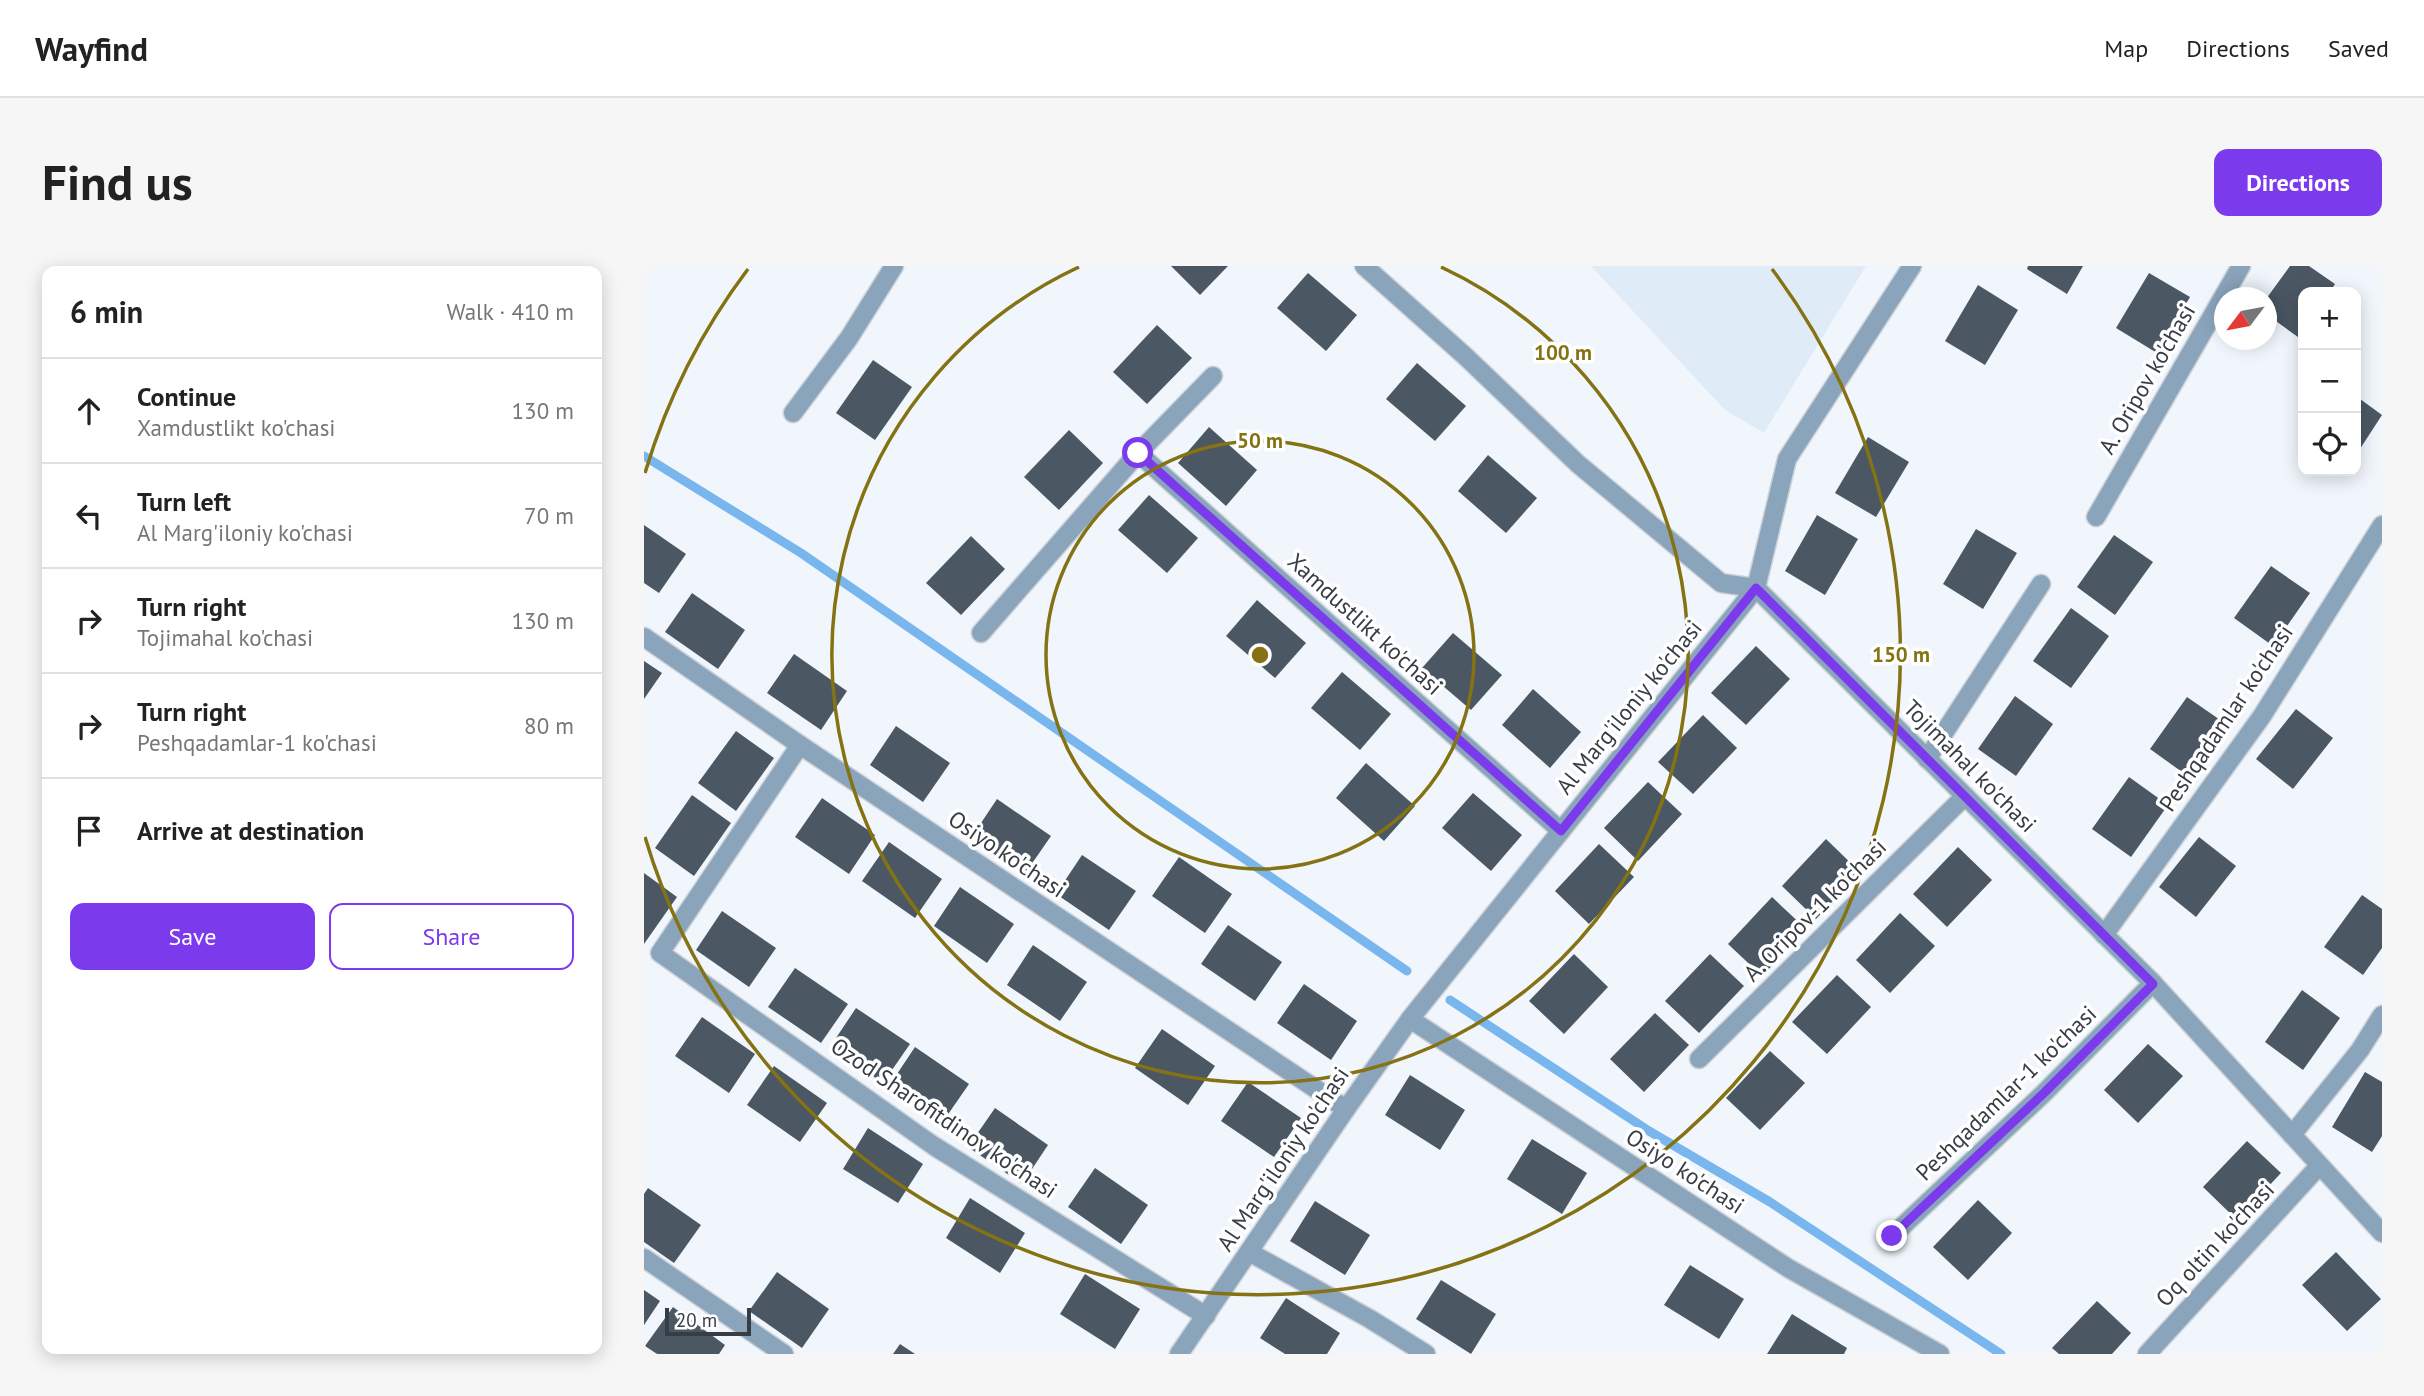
<!DOCTYPE html>
<meta charset="utf-8">
<style>
:root{--surface:#fff;--page:#f6f6f6;--text:#222;--muted:#767676;--line:#e0e0e0;--accent:#7c3aed}
body{margin:0;font-family:"PT Sans",sans-serif;background:var(--page);color:var(--text)}
.controls{position:absolute;right:21px;top:21px;display:grid;overflow:hidden;border-radius:14px;box-shadow:0 4px 18px #0003}
.controls button{width:63px;height:63px;display:grid;place-items:center;padding:0;border:0;border-bottom:2px solid var(--line);background:var(--surface);color:var(--text);font:35px sans-serif}
.compass{position:absolute;left:1570px;top:21px;width:63px;height:63px;border-radius:50%;background:var(--surface);box-shadow:0 4px 18px #0003;rotate:238deg}
.scale{position:absolute;left:21px;bottom:18px;width:86px;box-sizing:border-box;padding-left:7px;border:4px solid #373d43;border-top:0;font-size:19px;line-height:24px;white-space:nowrap;color:#373d43;-webkit-text-stroke:5px #fff;paint-order:stroke}
.stop{position:absolute;width:21px;height:21px;margin:-16px;border:5px solid #7c3aed;border-radius:50%;background:#fff}
.stop.end{background:#7c3aed;border-color:#fff;box-shadow:0 2px 7px #0008}
.list{margin:0;padding:0;list-style:none}
h2{display:flex;justify-content:space-between;align-items:center;height:91px;margin:0;padding:0 28px;font-size:30px}
h2 small{font-size:23px;font-weight:400;color:var(--muted)}
.list li{display:grid;grid-template-columns:46px 1fr auto;gap:21px;align-items:center;box-sizing:border-box;height:105px;padding:0 28px;border-top:2px solid var(--line)}
.list b{display:block;font-size:26px;white-space:nowrap}
.list p{margin:0;font-size:23px;white-space:nowrap;color:var(--muted)}
.list em{font-size:23px;font-style:normal;color:var(--muted)}
.actions{display:flex;gap:14px;padding:21px 28px}
.actions a{flex:1;padding:16px 0;border:2px solid var(--accent);border-radius:14px;text-align:center;font-size:24px;color:var(--accent)}
.actions .main{background:var(--accent);color:#fff}
.icon{flex:none;width:38px;height:38px;fill:none;stroke:currentColor;stroke-width:2;stroke-linecap:round;stroke-linejoin:round}
.map{position:relative;flex:none;width:1738px;height:1088px;overflow:hidden;border-radius:14px}
header{display:flex;align-items:center;gap:42px;box-sizing:border-box;height:98px;padding:0 35px;background:var(--surface);border-bottom:2px solid var(--line)}
header strong{font-size:33px}
nav{display:flex;gap:38px;margin-inline-start:auto;font-size:24px}
.intro{display:flex;align-items:center;justify-content:space-between;box-sizing:border-box;height:168px;padding:0 42px}
h1{margin:0;font-size:49px}
.button{padding:18px 32px;border-radius:14px;background:var(--accent);color:#fff;font-size:24px;font-weight:700}
main{display:flex;gap:42px;padding:0 42px}
aside{flex:1;background:var(--surface);border-radius:14px;box-shadow:0 4px 18px #0003}
.map>svg:first-child{display:block}
</style>
<header>
<strong>Wayfind</strong>
<nav><a>Map</a><a>Directions</a><a>Saved</a></nav>
</header>
<div class="intro"><h1>Find us</h1><a class="button">Directions</a></div>
<main>
<aside>
<h2>6 min<small>Walk · 410 m</small></h2>
<ul class="list">
<li><svg class="icon" aria-label="ahead" viewBox="0 0 24 24"><path d="M12 20V5M6 11l6-6 6 6"/></svg><div><b>Continue</b><p>Xamdustlikt ko'chasi</p></div><em>130 m</em></li>
<li><svg class="icon" aria-label="left" viewBox="0 0 24 24"><path d="M17 20v-9H6M10 6l-5 5 5 5"/></svg><div><b>Turn left</b><p>Al Marg'iloniy ko'chasi</p></div><em>70 m</em></li>
<li><svg class="icon" aria-label="right" viewBox="0 0 24 24"><path d="M7 20v-9h11M14 6l5 5-5 5"/></svg><div><b>Turn right</b><p>Tojimahal ko'chasi</p></div><em>130 m</em></li>
<li><svg class="icon" aria-label="right" viewBox="0 0 24 24"><path d="M7 20v-9h11M14 6l5 5-5 5"/></svg><div><b>Turn right</b><p>Peshqadamlar-1 ko'chasi</p></div><em>80 m</em></li>
<li><svg class="icon" aria-label="arrive" viewBox="0 0 24 24"><path d="M6 21V4h12l-3 4 3 4H6"/></svg><div><b>Arrive at destination</b></div></li>
</ul>
<div class="actions"><a class="main">Save</a><a>Share</a></div>
</aside>
<div class="map">
<svg width="1738" height="1088" viewBox="0 0 1738 1088">
<rect width="100%" height="100%" fill="#f0f6fc"/>
<polygon fill="#dfebf7" points="947,0 1222,0 1120,167 1081,144"/>
<g fill="none" stroke-linecap="round" stroke-linejoin="round">
<g stroke="#79b6ed" stroke-width="9">
<polyline points="0,190 157,287 763,705"/>
<polyline points="806,734 1005,865 1126,936 1357,1088"/>
</g>
</g>
<g fill="#4b5864">
<polygon points="527,0 584,0 556,29"/>
<polygon points="1384,0 1439,0 1423,28 1383,3"/>
<polygon points="1646,0 1665,0 1691,18 1686,26 1659,26 1659,63 1654,71 1622,48 1622,33"/>
<polygon points="664,7 713,49 682,85 633,42"/>
<polygon points="1505,7 1546,31 1513,87 1472,62"/>
<polygon points="1334,19 1374,44 1341,99 1301,75"/>
<polygon points="513,59 548,92 503,138 469,106"/>
<polygon points="229,94 268,121 231,174 192,147"/>
<polygon points="773,97 822,140 791,175 742,133"/>
<polygon points="1712,130 1738,149 1712,189"/>
<polygon points="565,161 613,204 582,240 534,197"/>
<polygon points="425,164 459,197 415,244 380,211"/>
<polygon points="1224,171 1265,196 1232,251 1191,227"/>
<polygon points="844,189 893,232 862,267 814,225"/>
<polygon points="505,229 554,272 523,307 474,264"/>
<polygon points="1173,249 1214,273 1181,329 1141,305"/>
<polygon points="0,259 42,288 15,327 0,317"/>
<polygon points="1332,263 1373,287 1339,343 1299,318"/>
<polygon points="1470,269 1509,296 1471,349 1433,321"/>
<polygon points="327,270 361,303 317,349 282,317"/>
<polygon points="1627,300 1666,327 1629,380 1590,352"/>
<polygon points="48,327 101,364 74,403 21,366"/>
<polygon points="613,334 662,377 631,412 582,370"/>
<polygon points="1427,342 1465,370 1427,422 1389,395"/>
<polygon points="809,367 858,409 827,444 778,402"/>
<polygon points="1112,380 1146,413 1102,459 1067,427"/>
<polygon points="150,388 203,425 177,464 123,427"/>
<polygon points="0,395 18,407 0,433"/>
<polygon points="698,406 747,448 716,484 667,442"/>
<polygon points="889,423 937,466 906,502 858,459"/>
<polygon points="1371,430 1409,458 1372,510 1334,483"/>
<polygon points="1543,431 1582,458 1545,511 1506,483"/>
<polygon points="1652,443 1689,472 1649,523 1612,493"/>
<polygon points="1059,449 1093,482 1049,528 1014,496"/>
<polygon points="252,460 306,497 279,536 226,499"/>
<polygon points="92,465 130,492 92,545 54,517"/>
<polygon points="722,497 771,540 740,575 692,532"/>
<polygon points="1485,511 1524,539 1487,591 1448,563"/>
<polygon points="1004,516 1038,548 994,595 960,562"/>
<polygon points="829,527 878,569 847,605 798,562"/>
<polygon points="48,529 87,557 50,610 11,582"/>
<polygon points="178,532 231,569 205,608 151,571"/>
<polygon points="353,533 407,570 380,609 327,572"/>
<polygon points="1555,571 1592,600 1552,651 1515,621"/>
<polygon points="1182,573 1216,606 1172,653 1138,620"/>
<polygon points="245,576 298,613 271,652 218,615"/>
<polygon points="955,578 990,611 945,658 911,625"/>
<polygon points="1314,581 1348,614 1303,661 1269,628"/>
<polygon points="438,589 492,625 465,664 412,628"/>
<polygon points="535,591 588,628 561,667 508,630"/>
<polygon points="0,607 33,631 0,678"/>
<polygon points="316,621 370,658 343,697 290,660"/>
<polygon points="1718,629 1738,643 1738,682 1719,709 1680,681"/>
<polygon points="1128,631 1163,664 1118,710 1084,678"/>
<polygon points="78,645 132,682 105,721 52,684"/>
<polygon points="1256,647 1291,680 1246,727 1212,694"/>
<polygon points="584,659 638,696 611,735 557,698"/>
<polygon points="389,679 443,716 416,755 363,719"/>
<polygon points="930,688 964,721 920,768 885,735"/>
<polygon points="1066,688 1100,720 1055,767 1021,735"/>
<polygon points="151,702 204,738 177,777 124,741"/>
<polygon points="1193,709 1227,741 1183,788 1148,756"/>
<polygon points="660,718 713,755 687,794 633,757"/>
<polygon points="1658,724 1696,752 1659,804 1621,776"/>
<polygon points="212,742 266,778 239,817 186,781"/>
<polygon points="1011,747 1045,779 1000,826 966,793"/>
<polygon points="58,751 111,788 85,827 31,790"/>
<polygon points="518,763 571,800 544,839 491,802"/>
<polygon points="1504,778 1539,810 1494,857 1460,824"/>
<polygon points="271,781 325,818 298,857 245,820"/>
<polygon points="1126,785 1161,817 1116,864 1082,832"/>
<polygon points="130,800 183,837 156,876 103,839"/>
<polygon points="1721,806 1738,816 1738,870 1728,886 1688,861"/>
<polygon points="766,809 821,844 796,884 741,849"/>
<polygon points="604,816 657,852 630,891 577,855"/>
<polygon points="351,842 404,879 378,918 324,881"/>
<polygon points="224,862 279,898 254,937 199,903"/>
<polygon points="888,873 943,907 918,948 863,913"/>
<polygon points="1603,875 1637,907 1593,954 1559,921"/>
<polygon points="451,902 504,939 477,978 424,941"/>
<polygon points="4,922 57,959 30,997 0,976 0,928"/>
<polygon points="326,932 381,967 356,1007 302,972"/>
<polygon points="1334,934 1368,967 1324,1014 1289,981"/>
<polygon points="671,935 726,969 701,1009 646,975"/>
<polygon points="1692,986 1737,1033 1703,1065 1658,1019"/>
<polygon points="1046,999 1100,1033 1075,1073 1020,1039"/>
<polygon points="133,1006 185,1043 158,1082 105,1045"/>
<polygon points="441,1008 496,1043 471,1083 416,1048"/>
<polygon points="797,1014 852,1048 827,1088 772,1053"/>
<polygon points="0,1024 16,1035 0,1059"/>
<polygon points="642,1032 696,1067 683,1088 641,1088 616,1072"/>
<polygon points="1453,1035 1487,1067 1468,1088 1415,1088 1408,1082"/>
<polygon points="29,1041 81,1079 75,1088 13,1088 1,1080"/>
<polygon points="1148,1048 1203,1082 1200,1088 1123,1088"/>
<polygon points="256,1078 271,1088 249,1088"/>
</g>
<g fill="none" stroke-linecap="round" stroke-linejoin="round">
<defs>
<g id="minor">
<polyline points="720,0 821,90 934,198 1077,317 1112,322 1509,717 1738,967"/>
<polyline points="149,147 205,72 250,0"/>
<polyline points="494,187 917,565"/>
<polyline points="1452,251 1597,0"/>
<polyline points="337,367 494,187 569,110"/>
<polyline points="0,371 156,479 702,843"/>
<polyline points="156,479 16,687 290,880 562,1050"/>
<polyline points="1283,493 1397,318"/>
<polyline points="1460,669 1618,450 1738,259"/>
<polyline points="766,753 1144,1002 1296,1088"/>
<polyline points="1055,793 1321,530"/>
<polyline points="1648,869 1716,784 1738,749"/>
<polyline points="1248,970 1400,827 1509,717"/>
<polyline points="605,986 726,1053 782,1088"/>
<polyline points="0,992 140,1088"/>
<polyline points="535,1088 702,843 766,753 1112,322 1143,193 1268,0"/>
<polyline points="1503,1088 1675,900"/>
</g>
</defs>
<use href="#minor" stroke="#cbd1d7" stroke-width="21"/>
<use href="#minor" stroke="#8aa4bc" stroke-width="18"/>
</g>
<g fill="none" stroke-linecap="round" stroke-linejoin="round">
<polyline stroke="#7c3aed" stroke-width="9" points="494,187 917,565 1112,322 1509,718 1400,827 1248,970"/>
</g>
<g fill="none" stroke="#847213" stroke-width="3.5">
<circle cx="616" cy="389" r="214"/>
<path d="M797 1A428 428 0 1 1 435 1"/>
<path d="M1 207A641 641 0 0 1 104 3M1128 3A641 641 0 1 1 1 571"/>
</g>
<g text-anchor="middle" stroke-width="7" stroke-linejoin="round" paint-order="stroke">
<g font-size="23" fill="#373d43" stroke="#fff">
<text transform="translate(1503 113) rotate(-60)" y="8">A. Oripov ko'chasi</text>
<text transform="translate(721 358) rotate(42)" y="8">Xamdustlikt ko'chasi</text>
<text transform="translate(985 441) rotate(-51)" y="8">Al Marg'iloniy ko'chasi</text>
<text transform="translate(1582 452) rotate(-56)" y="8">Peshqadamlar ko'chasi</text>
<text transform="translate(1326 500) rotate(45)" y="8">Tojimahal ko'chasi</text>
<text transform="translate(363 588) rotate(34)" y="8">Osiyo ko'chasi</text>
<text transform="translate(1171 644) rotate(-45)" y="8">A. Oripov-1 ko'chasi</text>
<text transform="translate(1362 827) rotate(-44)" y="8">Peshqadamlar-1 ko'chasi</text>
<text transform="translate(300 852) rotate(34)" y="8">Ozod Sharofitdinov ko'chasi</text>
<text transform="translate(639 893) rotate(-56)" y="8">Al Marg'iloniy ko'chasi</text>
<text transform="translate(1041 905) rotate(33)" y="8">Osiyo ko'chasi</text>
<text transform="translate(1571 978) rotate(-47)" y="8">Oq oltin ko'chasi</text>
</g>
</g>
<circle cx="616" cy="389" r="10" fill="#847213" stroke="#fff" stroke-width="3.5"/>
<g font-size="21" text-anchor="middle" font-weight="bold" fill="#847213" stroke="#fff" stroke-width="7" stroke-linejoin="round" paint-order="stroke">
<text x="919" y="94">100 m</text>
<text x="616" y="182">50 m</text>
<text x="1257" y="396">150 m</text>
</g>
</svg>
<div class="controls">
<button>+</button>
<button>−</button>
<button><svg class="icon" aria-label="locate" viewBox="0 0 24 24"><circle cx="12" cy="12" r="6"/><path d="M12 2v4M12 18v4M2 12h4M18 12h4"/></svg></button>
</div>
<svg class="compass" viewBox="-18 -18 36 36"><path d="M0-13l5 13h-10z" fill="#e53935"/><path d="M0 13l5-13h-10z" fill="#767676"/></svg>
<div class="scale">20 m</div>
<div class="stop" style="left:494px;top:187px"></div>
<div class="stop end" style="left:1248px;top:970px"></div>
</div>
</main>
